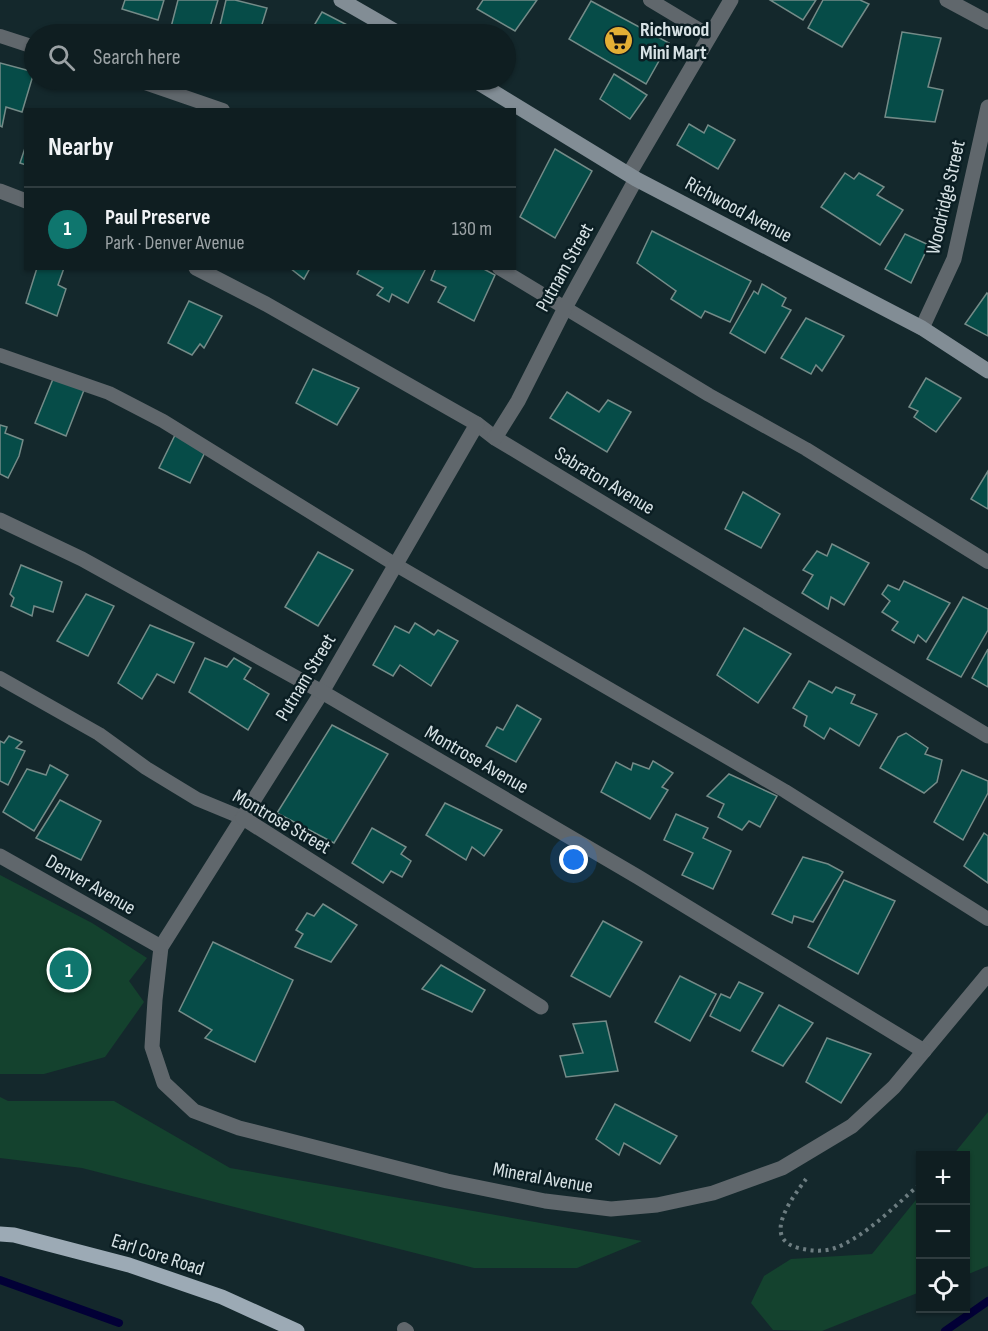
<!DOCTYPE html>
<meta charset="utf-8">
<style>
:root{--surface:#0f1e21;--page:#18272a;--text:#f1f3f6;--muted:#9ba2a5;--line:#2f3c3f;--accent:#0f766e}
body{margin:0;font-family:"Sofia Sans Condensed",sans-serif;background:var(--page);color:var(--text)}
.controls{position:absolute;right:18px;bottom:18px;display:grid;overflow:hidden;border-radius:0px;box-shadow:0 2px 4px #0004}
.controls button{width:54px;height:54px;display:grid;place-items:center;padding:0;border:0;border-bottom:2px solid var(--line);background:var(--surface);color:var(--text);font:30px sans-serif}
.you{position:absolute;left:574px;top:860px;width:21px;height:21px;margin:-15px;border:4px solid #fff;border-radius:50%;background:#1a73e8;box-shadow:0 0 0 9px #1a73e833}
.badge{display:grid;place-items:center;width:39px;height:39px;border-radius:50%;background:var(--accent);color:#fff;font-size:20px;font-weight:700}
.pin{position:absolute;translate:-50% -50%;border:3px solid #fff;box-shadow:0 2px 6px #0006}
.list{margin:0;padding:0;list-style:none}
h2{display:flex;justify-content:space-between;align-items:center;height:78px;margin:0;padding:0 24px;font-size:26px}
h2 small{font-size:20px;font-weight:400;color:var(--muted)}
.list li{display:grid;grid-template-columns:39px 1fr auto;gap:18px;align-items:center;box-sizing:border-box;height:84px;padding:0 24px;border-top:2px solid var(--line)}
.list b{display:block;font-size:22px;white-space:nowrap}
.list p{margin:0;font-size:20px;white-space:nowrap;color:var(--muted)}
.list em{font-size:20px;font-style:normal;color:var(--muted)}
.icon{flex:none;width:33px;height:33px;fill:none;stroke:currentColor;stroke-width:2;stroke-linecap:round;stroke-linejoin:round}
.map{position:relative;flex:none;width:988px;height:1331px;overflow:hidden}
.search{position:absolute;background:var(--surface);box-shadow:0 2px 4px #0004;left:24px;top:24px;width:492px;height:66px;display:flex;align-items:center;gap:15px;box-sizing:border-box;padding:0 21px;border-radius:33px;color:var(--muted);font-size:22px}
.panel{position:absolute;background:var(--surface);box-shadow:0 2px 4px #0004;left:24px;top:108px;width:492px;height:162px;border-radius:0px}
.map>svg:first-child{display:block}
</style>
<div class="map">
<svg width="988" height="1331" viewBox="0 0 988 1331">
<rect width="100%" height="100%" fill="#14282c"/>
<g fill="#14422e">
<polygon points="0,875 92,923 147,958 129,981 144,1002 105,1057 44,1074 0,1074"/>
<polygon points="0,1097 8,1101 114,1101 230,1168 642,1241 577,1268 474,1268 82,1168 0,1158"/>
<polygon points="988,1112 988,1266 966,1275 966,1156 953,1155"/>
<polygon points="920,1195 920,1292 822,1331 773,1330 751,1303 764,1276 791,1259 872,1254"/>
</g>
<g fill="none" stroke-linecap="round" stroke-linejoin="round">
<g stroke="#020036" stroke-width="8">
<polyline points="0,1280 119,1323"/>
<polyline points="945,1331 988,1301"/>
</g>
</g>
<g fill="#064c48" stroke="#748b88" stroke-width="1.5">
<polygon points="125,0 164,0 158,20 122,9"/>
<polygon points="178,0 218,0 208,34 182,34 170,31"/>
<polygon points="226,0 235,0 267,8 259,34 218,34"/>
<polygon points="483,0 537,0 515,31 477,9"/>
<polygon points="770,0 816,0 803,20"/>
<polygon points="823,0 860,0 869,4 842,47 808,28"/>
<polygon points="591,1 669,43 646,84 569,39"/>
<polygon points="322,12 355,29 351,34 309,34"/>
<polygon points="902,32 941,38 928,87 943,90 935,122 885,117"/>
<polygon points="0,63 34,72 22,112 6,107 2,127 0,126"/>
<polygon points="614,74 647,95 630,119 600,99"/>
<polygon points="304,80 321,80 316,87"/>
<polygon points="326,80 352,80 347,89"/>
<polygon points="689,124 704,133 708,125 735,140 718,169 677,145"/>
<polygon points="26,145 26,165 20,163"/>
<polygon points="555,149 592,171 555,238 520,217"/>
<polygon points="845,173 854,179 859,173 884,187 877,195 903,210 880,245 821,207"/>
<polygon points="652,231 751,281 730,322 705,311 701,318 671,299 676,291 637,263"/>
<polygon points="905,234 929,245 911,283 885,269"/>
<polygon points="37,268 64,268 58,285 66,289 57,316 26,303"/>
<polygon points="290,268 310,268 304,279"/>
<polygon points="360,268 426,268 408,303 392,294 389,302 377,295 383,288 357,274"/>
<polygon points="436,268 482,268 495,275 474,321 438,302 446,287 431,280"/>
<polygon points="762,284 786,298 782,306 791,310 765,353 730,333 754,291 758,294"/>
<polygon points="987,293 988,294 988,336 965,324"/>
<polygon points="189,301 222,316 204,348 200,344 192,355 168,343"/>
<polygon points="806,318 844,336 822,371 816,365 811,374 781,358"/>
<polygon points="313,369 359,388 337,425 296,403"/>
<polygon points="926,378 961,398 936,432 914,417 918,411 909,407"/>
<polygon points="53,379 84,390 66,436 35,423"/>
<polygon points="567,392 599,412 608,400 631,412 607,452 550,418"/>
<polygon points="0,425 7,427 5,433 23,440 19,456 8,478 0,474"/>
<polygon points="176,433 207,448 190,483 159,468"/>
<polygon points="988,471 988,509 971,499"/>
<polygon points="743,492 780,514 761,548 725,529"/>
<polygon points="832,544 869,563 844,605 831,597 828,609 802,593 813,575 803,570 817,551 827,556"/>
<polygon points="318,552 353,570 318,626 285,607"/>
<polygon points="21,565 62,582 53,612 34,606 32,616 11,606 14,598 10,594"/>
<polygon points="904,581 950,603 926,642 918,635 914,643 892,630 898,622 882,612 890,601 882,594 888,585 899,590"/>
<polygon points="86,594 114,606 88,656 57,641"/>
<polygon points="963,597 988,609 988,630 961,677 927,659"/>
<polygon points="415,623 434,635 438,630 458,641 431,686 400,665 393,676 373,665 395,626 409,633"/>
<polygon points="150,625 194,643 174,683 157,674 142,699 118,683"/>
<polygon points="744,628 791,654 758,703 717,675"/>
<polygon points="988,649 988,687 972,678"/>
<polygon points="205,658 227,667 234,658 251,668 244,679 269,694 248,730 189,692"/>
<polygon points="809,681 832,693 836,687 855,695 851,703 877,714 859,746 830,728 824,739 804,726 807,716 793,708"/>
<polygon points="517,705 541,719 516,762 486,746 497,727 503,730"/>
<polygon points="332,725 388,754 334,843 277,813"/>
<polygon points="906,733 928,748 925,754 942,760 937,782 924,793 880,768 898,737"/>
<polygon points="9,736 22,742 16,748 25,751 8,785 0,781 0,741 4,743"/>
<polygon points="653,761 673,773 662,787 668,790 650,819 601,792 616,762 631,770 633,763 649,769"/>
<polygon points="50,765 68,775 34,831 3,812 27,769 46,775"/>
<polygon points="962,770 988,781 988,793 963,840 934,822"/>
<polygon points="729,774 777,796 760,827 749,821 742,830 718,817 724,804 707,796"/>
<polygon points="60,800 101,821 81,860 36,838"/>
<polygon points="445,803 502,830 484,856 472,847 466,860 426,835"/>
<polygon points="676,814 708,828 703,838 731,851 713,889 682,875 693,853 664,840"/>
<polygon points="372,828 406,847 401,854 411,861 402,877 391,871 383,883 352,863"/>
<polygon points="984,833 988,836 988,883 964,866"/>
<polygon points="803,857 828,864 843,872 813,922 794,916 792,923 772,914"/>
<polygon points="844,880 895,901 858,974 808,947"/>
<polygon points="323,904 357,925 331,962 295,947 303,934 296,930 307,913 314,916"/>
<polygon points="603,921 642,942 610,997 571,976"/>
<polygon points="213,942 293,980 255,1062 205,1038 212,1030 179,1011"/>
<polygon points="441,965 485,990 472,1012 422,989"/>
<polygon points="680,976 716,994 690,1041 655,1022"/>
<polygon points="739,982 763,993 740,1031 710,1016 721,994 730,998"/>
<polygon points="779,1005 813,1023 783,1066 752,1051"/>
<polygon points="606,1021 618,1071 566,1077 560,1056 583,1053 573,1024"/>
<polygon points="827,1038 871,1054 841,1103 806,1082"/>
<polygon points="615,1104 677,1136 660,1164 624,1143 619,1155 596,1139"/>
</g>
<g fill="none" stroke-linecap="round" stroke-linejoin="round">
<path stroke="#6d7d81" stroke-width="4" stroke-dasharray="3 4.5" stroke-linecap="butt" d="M806,1179c-13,18 -46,60 -7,69 12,3 25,4 36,0 30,-11 61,-43 85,-64"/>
<g stroke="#60676c" stroke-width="14">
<polyline points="650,0 710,36"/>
<polyline points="0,36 34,47"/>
<polyline points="136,80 223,110"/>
<polyline points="499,268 709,395 806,449 988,562"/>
<polyline points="0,355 109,393 163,421 396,565 785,791 988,919"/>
<polyline points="0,678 99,734 146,768 197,799 243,818"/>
<polyline points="404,1329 407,1331"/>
</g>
<g stroke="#60676c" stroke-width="15">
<polyline points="947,0 988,22"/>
<polyline points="629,174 731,0"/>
<polyline points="0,191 26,201"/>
<polyline points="196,268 266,304 477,424 495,438 988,736"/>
<polyline points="922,328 954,259 988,107"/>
<polyline points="477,424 322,692 161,947 155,1000 152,1047 164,1083 194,1111 239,1128 447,1181 545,1201 611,1209 657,1205 713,1193 782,1168 852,1126 894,1087 988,974"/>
<polyline points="495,438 518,401 565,308 636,179"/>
<polyline points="0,520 82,559 322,692 638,877 924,1051"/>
<polyline points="243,818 541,1007"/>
<polyline points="0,856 161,947"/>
</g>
<g stroke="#828d95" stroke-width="15">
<polyline points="341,0 400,34"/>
<polyline points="474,80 636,179 922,328 988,371"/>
</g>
<polyline stroke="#9caab5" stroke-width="15" points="0,1234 14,1235 129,1265 222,1297 297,1331"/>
</g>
<defs>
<symbol id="supermarket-disc" viewBox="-11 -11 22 22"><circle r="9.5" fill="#e3ae35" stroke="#0b1e23"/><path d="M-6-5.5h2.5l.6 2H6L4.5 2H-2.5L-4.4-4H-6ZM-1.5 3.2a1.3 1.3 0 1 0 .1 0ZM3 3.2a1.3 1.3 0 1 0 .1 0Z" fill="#111"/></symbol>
</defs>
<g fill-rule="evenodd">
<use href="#supermarket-disc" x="602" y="24" width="33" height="33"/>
</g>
<g text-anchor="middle" stroke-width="5" stroke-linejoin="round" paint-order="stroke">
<g font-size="20" font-weight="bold" fill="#d8e3e6" stroke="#0b1e23" text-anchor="start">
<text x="640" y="36">Richwood<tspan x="640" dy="23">Mini Mart</tspan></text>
</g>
<g font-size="20" fill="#d8e3e6" stroke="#0b1e23">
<text transform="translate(945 197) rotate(-77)" y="7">Woodridge Street</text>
<text transform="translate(739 209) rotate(28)" y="7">Richwood Avenue</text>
<text transform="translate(564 267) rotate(-61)" y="7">Putnam Street</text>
<text transform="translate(605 480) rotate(31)" y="7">Sabraton Avenue</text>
<text transform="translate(305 677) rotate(-59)" y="7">Putnam Street</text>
<text transform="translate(477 759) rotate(30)" y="7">Montrose Avenue</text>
<text transform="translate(282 821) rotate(30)" y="7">Montrose Street</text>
<text transform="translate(91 884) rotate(30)" y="7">Denver Avenue</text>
<text transform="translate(543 1177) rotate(10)" y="7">Mineral Avenue</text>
<text transform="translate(158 1254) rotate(18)" y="7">Earl Core Road</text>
</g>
</g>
</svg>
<div class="controls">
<button>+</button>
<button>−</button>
<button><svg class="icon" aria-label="locate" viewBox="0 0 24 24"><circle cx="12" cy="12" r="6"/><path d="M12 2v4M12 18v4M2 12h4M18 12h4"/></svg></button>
</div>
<div class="you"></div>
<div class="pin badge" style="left:69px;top:970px">1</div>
<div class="search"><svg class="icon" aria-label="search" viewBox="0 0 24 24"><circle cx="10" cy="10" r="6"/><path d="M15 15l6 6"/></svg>Search here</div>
<section class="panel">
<h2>Nearby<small></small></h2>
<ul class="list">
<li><span class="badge">1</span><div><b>Paul Preserve</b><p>Park · Denver Avenue</p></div><em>130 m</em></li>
</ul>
</section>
</div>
